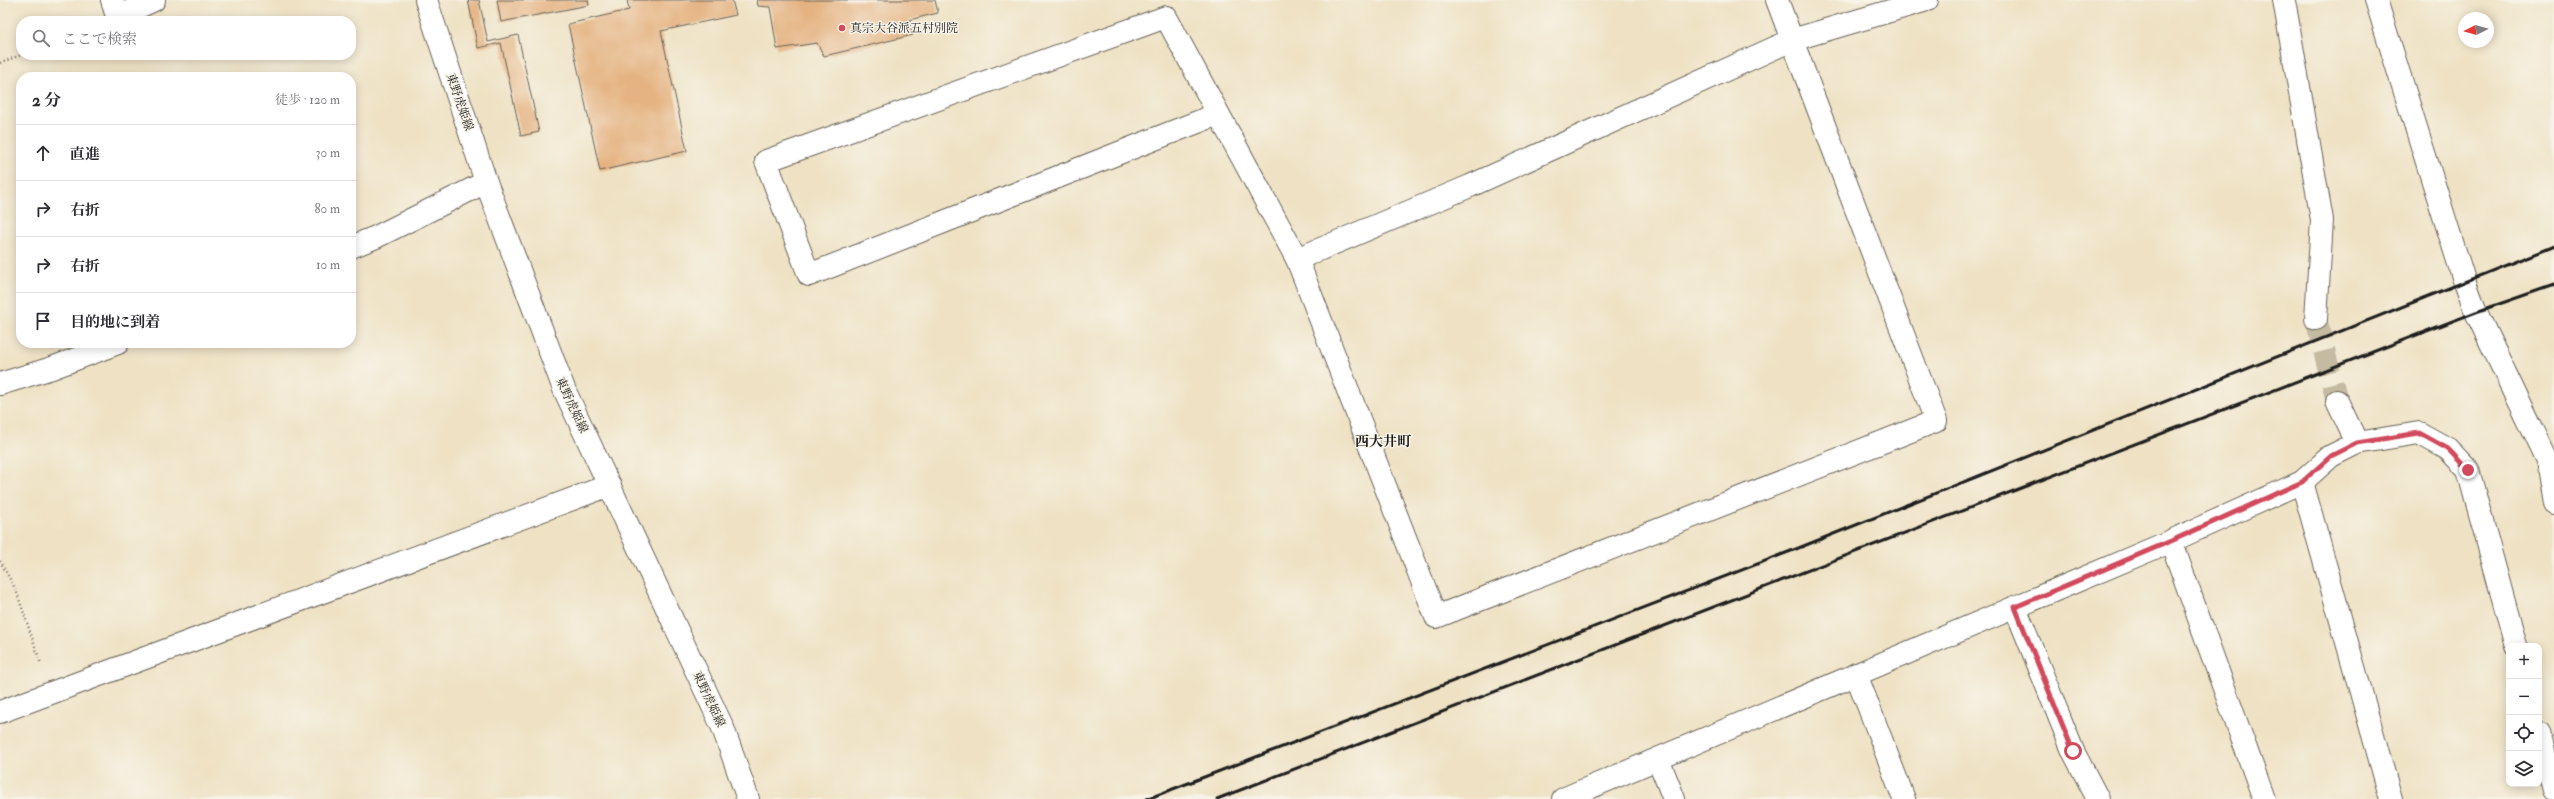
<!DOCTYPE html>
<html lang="ja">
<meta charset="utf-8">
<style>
:root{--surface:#fff;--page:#f2f2f3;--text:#2b2b33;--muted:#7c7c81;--line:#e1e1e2}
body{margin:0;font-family:"IM FELL Double Pica","Noto Serif JP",serif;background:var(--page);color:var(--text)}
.controls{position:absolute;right:12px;bottom:12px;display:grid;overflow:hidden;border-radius:8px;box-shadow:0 2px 10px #0003}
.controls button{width:36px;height:36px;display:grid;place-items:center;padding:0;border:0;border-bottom:1px solid var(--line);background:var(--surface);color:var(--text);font:20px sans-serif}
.compass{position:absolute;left:2458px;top:12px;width:36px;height:36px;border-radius:50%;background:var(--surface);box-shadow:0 2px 10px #0003;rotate:264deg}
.stop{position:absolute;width:12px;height:12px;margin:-9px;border:3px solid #d1495b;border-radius:50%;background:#fff}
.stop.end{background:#d1495b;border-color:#fff;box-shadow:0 1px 4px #0008}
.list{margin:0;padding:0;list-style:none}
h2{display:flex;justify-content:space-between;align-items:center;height:52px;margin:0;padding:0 16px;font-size:17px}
h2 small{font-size:13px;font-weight:400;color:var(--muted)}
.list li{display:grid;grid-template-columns:26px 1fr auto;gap:12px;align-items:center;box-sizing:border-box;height:56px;padding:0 16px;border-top:1px solid var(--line)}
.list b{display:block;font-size:15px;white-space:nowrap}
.list em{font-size:13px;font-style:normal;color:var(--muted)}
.icon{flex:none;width:22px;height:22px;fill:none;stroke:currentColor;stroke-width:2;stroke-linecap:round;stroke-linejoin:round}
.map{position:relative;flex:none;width:2554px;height:799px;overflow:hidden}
.search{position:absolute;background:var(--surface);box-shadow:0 2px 10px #0003;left:16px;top:16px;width:340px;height:44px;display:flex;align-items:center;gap:10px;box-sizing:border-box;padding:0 14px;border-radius:16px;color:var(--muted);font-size:15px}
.panel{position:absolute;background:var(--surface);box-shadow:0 2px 10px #0003;left:16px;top:72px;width:340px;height:276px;border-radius:16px}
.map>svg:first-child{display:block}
</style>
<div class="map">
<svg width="2554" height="799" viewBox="0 0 2554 799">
<rect width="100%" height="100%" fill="#f7f3e8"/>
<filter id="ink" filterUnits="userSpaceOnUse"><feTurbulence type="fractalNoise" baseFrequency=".025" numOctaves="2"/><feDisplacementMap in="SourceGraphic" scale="8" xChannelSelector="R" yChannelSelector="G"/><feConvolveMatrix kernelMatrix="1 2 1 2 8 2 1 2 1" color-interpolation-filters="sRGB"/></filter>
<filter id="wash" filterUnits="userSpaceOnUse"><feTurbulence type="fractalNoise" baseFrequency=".012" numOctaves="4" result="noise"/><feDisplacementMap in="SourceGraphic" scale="16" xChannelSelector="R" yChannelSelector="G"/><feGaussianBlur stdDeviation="0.9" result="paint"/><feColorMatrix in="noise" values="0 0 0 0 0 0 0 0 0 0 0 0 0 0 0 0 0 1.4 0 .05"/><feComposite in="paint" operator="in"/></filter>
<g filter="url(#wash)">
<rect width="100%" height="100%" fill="#efe2c4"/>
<g id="blocks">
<g fill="#e5b382">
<polygon points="468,0 479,0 488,42 518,35 539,132 521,136 501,43 478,48"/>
<polygon points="497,0 588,0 589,5 501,22"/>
<polygon points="627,0 732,0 736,15 661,31 687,151 600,171 568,24 629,10"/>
<polygon points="757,0 935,0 938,13 909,20 913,35 824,56 817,43 777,49 770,7 758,6"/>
</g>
</g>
</g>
<g filter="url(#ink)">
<use href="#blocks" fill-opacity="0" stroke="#666157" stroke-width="1"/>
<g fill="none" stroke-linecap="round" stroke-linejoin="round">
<polyline stroke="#c5baa2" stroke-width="22" stroke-dasharray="22 11" stroke-linecap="butt" points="2316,319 2337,401"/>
<defs>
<g id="minor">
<polyline points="112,0 117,17 154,0"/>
<polyline points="1777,0 1792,40 1936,421 1436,617 1297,259 1470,186 1792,40 1927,0"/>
<polyline points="2284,0 2322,220 2316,319"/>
<polyline points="2376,0 2464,280 2476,312 2554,475"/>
<polyline points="1218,114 809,275 766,161 1166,17 1297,259"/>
<polyline points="351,247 376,237 486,182"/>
<polyline points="0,384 52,368 118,343"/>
<polyline points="2337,401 2357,443"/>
<polyline points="2547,460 2554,504"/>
<polyline points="2302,482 2391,799"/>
<polyline points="2171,541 2264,799"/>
<polyline points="2015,607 2073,751 2098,799"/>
<polyline points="1856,674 1904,799"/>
<polyline points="0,712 610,485"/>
<polyline points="2539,733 2554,789"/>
<polyline points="1658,759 1674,799"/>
<polyline points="1563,799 2171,541 2302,482 2331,456 2357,443 2419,433 2448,449 2468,470 2516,646"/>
</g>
<polyline id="secondary" points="426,0 486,182 564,389 723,728 748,799"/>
</defs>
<use href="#minor" stroke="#666157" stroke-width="24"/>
<use href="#secondary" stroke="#666157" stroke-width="24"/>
<g stroke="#666157" stroke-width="2.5" stroke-dasharray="1 3" stroke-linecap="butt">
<polyline points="0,63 21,55"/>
<polyline points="0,561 16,590 41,664"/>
</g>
<use href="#minor" stroke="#fff" stroke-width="22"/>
<use href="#secondary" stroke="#fff" stroke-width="22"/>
<g stroke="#1c1c1c" stroke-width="3">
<polyline points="1147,799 1791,551 2554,246"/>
<polyline points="1217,799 2476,312 2554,285"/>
</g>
</g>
</g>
<g fill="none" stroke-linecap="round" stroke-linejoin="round" filter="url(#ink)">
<polyline stroke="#d1495b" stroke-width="5" points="2073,751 2015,607 2171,541 2302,482 2331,456 2357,443 2419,433 2448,449 2468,470"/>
</g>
<circle fill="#d1495b" stroke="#f7f3e8" stroke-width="1.5" cx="842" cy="28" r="4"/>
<g text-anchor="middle" stroke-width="3" stroke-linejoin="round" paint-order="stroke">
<g font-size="12" fill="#1c1c1c" stroke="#f7f3e8" text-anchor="start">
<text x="850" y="32">真宗大谷派五村別院</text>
</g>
<g font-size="12" fill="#1c1c1c" stroke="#f7f3e8">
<text transform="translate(460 102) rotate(71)" y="4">東野虎姫線</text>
<text transform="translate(572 405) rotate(65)" y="4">東野虎姫線</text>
<text transform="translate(709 699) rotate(65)" y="4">東野虎姫線</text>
</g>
<g font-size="14" font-weight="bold" fill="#1c1c1c" stroke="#f7f3e8">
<text x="1383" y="446">西大井町</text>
</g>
</g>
</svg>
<div class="controls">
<button>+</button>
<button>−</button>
<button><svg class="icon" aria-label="locate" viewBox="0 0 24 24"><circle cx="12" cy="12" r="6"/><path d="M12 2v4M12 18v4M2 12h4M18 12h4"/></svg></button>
<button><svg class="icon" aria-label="layers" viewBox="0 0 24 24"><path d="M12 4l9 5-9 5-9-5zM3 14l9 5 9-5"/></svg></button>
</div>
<svg class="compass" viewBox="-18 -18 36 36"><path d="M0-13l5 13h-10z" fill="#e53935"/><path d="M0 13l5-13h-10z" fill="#7c7c81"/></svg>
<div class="stop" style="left:2073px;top:751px"></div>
<div class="stop end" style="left:2468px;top:470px"></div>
<div class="search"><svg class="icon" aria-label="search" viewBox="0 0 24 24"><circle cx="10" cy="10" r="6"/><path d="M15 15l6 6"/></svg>ここで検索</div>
<section class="panel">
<h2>2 分<small>徒歩 · 120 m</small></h2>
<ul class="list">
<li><svg class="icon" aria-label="ahead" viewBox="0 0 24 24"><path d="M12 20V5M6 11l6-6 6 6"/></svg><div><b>直進</b></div><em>30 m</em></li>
<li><svg class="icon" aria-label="right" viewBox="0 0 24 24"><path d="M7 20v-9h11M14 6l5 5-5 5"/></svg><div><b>右折</b></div><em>80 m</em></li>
<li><svg class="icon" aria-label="right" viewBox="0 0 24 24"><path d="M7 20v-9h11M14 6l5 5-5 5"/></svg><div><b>右折</b></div><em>10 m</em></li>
<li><svg class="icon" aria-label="arrive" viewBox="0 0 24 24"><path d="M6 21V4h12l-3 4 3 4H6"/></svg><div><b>目的地に到着</b></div></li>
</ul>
</section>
</div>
